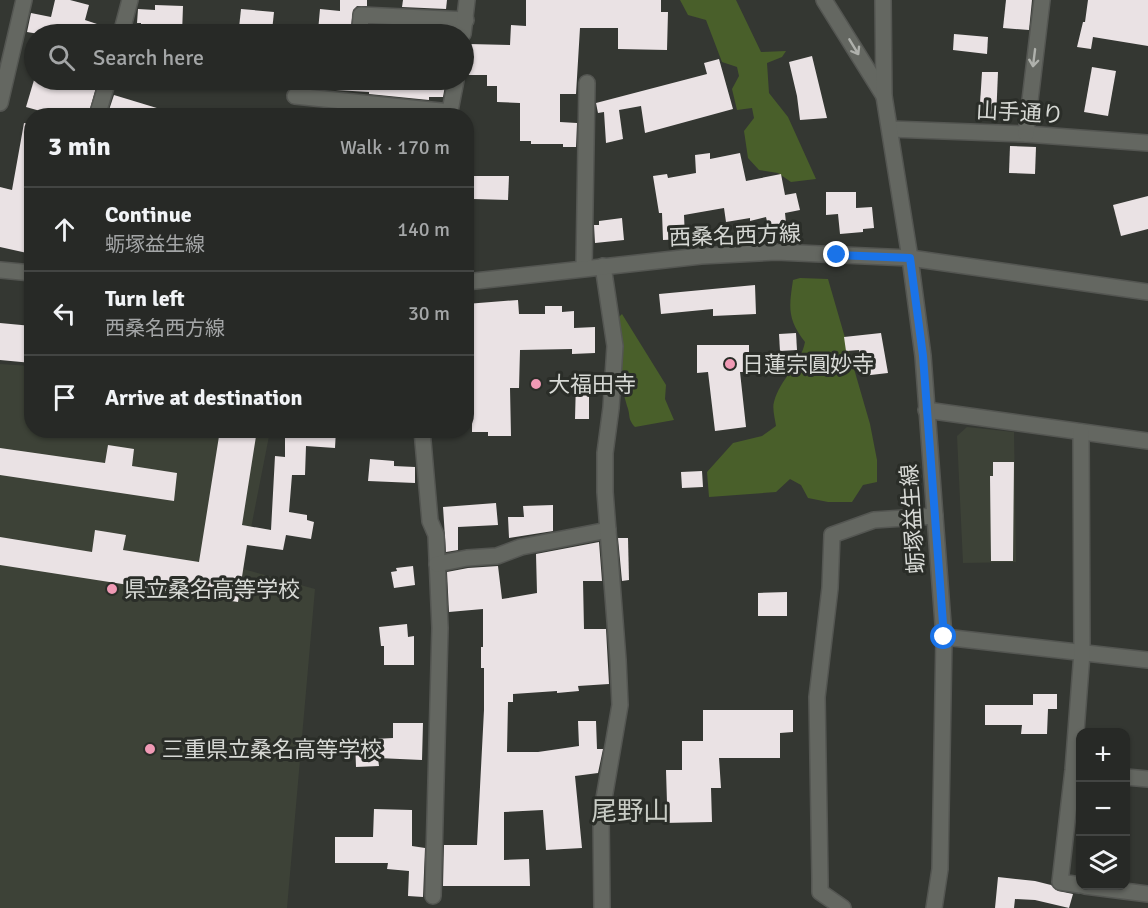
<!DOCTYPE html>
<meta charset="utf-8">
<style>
:root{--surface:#272926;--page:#2f312e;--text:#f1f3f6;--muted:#a4a6a7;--line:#434543}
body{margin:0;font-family:Signika,"Noto Sans JP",sans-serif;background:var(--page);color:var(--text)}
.controls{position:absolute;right:18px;bottom:18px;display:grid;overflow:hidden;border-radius:12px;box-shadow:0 2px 4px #0004}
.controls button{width:54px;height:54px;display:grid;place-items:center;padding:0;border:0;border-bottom:2px solid var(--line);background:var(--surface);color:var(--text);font:30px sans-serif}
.stop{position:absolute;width:18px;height:18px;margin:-14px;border:4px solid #1a73e8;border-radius:50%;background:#fff}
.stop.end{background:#1a73e8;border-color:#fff;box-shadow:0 2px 6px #0008}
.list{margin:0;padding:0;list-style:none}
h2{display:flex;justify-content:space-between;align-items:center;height:78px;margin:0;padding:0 24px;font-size:26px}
h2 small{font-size:20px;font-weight:400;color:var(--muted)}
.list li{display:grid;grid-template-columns:39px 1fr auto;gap:18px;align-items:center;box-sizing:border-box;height:84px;padding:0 24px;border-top:2px solid var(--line)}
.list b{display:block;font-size:22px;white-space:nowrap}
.list p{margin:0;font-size:20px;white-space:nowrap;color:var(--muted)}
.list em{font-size:20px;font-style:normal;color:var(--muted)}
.icon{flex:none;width:33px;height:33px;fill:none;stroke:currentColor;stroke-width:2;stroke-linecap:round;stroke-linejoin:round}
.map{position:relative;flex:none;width:1148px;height:908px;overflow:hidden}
.search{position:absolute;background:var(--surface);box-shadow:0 2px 4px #0004;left:24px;top:24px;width:450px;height:66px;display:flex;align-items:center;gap:15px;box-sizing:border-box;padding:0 21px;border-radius:33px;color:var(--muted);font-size:22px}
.panel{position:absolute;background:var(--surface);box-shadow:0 2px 4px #0004;left:24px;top:108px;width:450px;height:330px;border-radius:24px}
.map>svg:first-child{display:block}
</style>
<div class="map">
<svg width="1148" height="908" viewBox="0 0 1148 908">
<rect width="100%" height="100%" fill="#343732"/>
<g fill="#3d4237">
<polygon points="0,364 31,366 32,430 270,431 243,569 315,589 287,908 0,908"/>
<polygon points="967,427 1014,432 1016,562 963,563 957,436"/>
</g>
<g fill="#495f2a">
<polygon points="680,0 736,0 761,52 786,51 782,57 767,63 769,93 788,117 816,179 791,182 778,173 759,170 748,158 744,131 754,118 752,108 737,110 732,89 739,76 737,67 722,62 706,20 688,15"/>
<path d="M800,278l28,1 42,145 7,36v22l-14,3 -11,17h-24l-20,-4 -7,-13 -11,-6 -14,13 -67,5 -2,-25 26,-29 29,-7 14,-10c-1,-7 -4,-18 -2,-24 6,-23 27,-38 31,-60 -18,-23 -16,-35 -12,-62z"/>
<path d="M622,314l44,71 -1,14 9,21 -39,7c-8,-9 -4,-11 -8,-21 -9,-29 -8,-57 -9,-88z"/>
</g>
<g fill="#eae2e4">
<polygon points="55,0 70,0 89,5 85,20 112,29 112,34 39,34 27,32 31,13 51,17"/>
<polygon points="340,0 367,0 367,6 357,6 353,10 350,34 318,31 320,9 340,11"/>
<polygon points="403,0 447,0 446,9 402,7"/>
<polygon points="526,0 661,0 661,12 668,12 667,50 618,49 618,28 580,28 576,94 560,94 560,122 577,123 576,147 563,147 563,144 531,144 531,141 520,141 520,103 497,102 497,86 487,86 487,75 468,75 469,44 510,45 511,25 526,26"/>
<polygon points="1006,0 1032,0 1029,30 1003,28"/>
<polygon points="1088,0 1148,0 1148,46 1093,37 1091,49 1077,47 1083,22 1085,22"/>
<polygon points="155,5 183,6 182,34 148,33 148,30 141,30 141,23 137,23 138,9 155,10"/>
<polygon points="241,9 274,12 272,31 239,28"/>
<polygon points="370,25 445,29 444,34 370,34"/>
<polygon points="954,34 988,37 987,54 953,50"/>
<polygon points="812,56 827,118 800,120 797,96 789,62"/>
<polygon points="719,59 733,109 645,133 641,106 619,110 623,139 606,143 604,112 598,113 596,103 707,74 704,63"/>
<polygon points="1092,67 1116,71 1108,116 1084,112"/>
<polygon points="982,72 998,72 996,120 979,119"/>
<polygon points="34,80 98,80 88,116 58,116 26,107"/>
<polygon points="320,80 446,80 443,97 429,97 429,100 369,94 369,92 319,89"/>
<polygon points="114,95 170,112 170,116 107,116"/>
<polygon points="24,123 32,124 32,238 30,238 27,253 0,247 0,187 12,190"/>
<polygon points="1010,146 1036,147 1035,174 1009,173"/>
<polygon points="710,153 710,159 740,153 746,181 781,174 785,195 796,193 800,210 785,213 786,223 768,226 766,217 750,221 750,218 726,222 724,208 684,215 685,239 663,240 662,213 659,213 653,176 667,174 668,178 696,173 695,155"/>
<polygon points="474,176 509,176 508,200 473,199"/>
<polygon points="826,192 856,192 856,208 872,207 874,228 863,229 863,232 840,234 838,214 826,215"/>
<polygon points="1148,196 1148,229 1121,236 1113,205"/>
<polygon points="622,218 624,240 595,243 594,225 599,225 599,221"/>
<polygon points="755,285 756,314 713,316 713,309 661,314 659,294"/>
<polygon points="518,300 519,314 545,314 545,306 562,306 562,312 574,311 574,328 595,327 595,353 572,354 572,349 520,350 519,388 510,388 511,436 488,436 488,432 472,432 472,321 466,321 466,304"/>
<polygon points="0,323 32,326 32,363 0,360"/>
<polygon points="796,333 797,350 780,351 779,334"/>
<polygon points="881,333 888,373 862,376 859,350 846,351 844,337"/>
<polygon points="697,345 749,345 749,372 740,372 746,427 715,431 708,372 697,373"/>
<polygon points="576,381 595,381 595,396 589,396 589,419 575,419"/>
<polygon points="220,430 257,430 242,525 271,530 275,456 285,457 285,430 336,430 335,448 306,446 305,475 292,475 289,512 307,515 307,520 314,522 311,539 286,535 283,550 247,545 238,602 0,565 0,537 92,552 95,530 126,535 123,550 199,562"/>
<polygon points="108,445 134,449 132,466 177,473 174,501 0,475 0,448 105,463"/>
<polygon points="370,459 394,461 394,466 415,467 415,483 368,481"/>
<polygon points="993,462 1014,462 1013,561 991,561 990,476 993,476"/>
<polygon points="702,471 703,487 682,488 681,472"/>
<polygon points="496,503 498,525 458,527 458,550 446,552 443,507"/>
<polygon points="553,505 553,531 509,538 508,517 524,517 523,506"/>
<polygon points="618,538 628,538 629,580 622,581"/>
<polygon points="599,542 602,581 583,581 584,629 606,629 609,684 578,686 579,691 557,693 557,691 513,694 513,702 508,702 507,752 538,752 579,746 578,721 596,721 597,749 603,749 598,773 575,776 582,848 546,850 543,810 504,812 504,860 529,859 530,886 443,886 444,845 477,845 484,710 484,668 481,668 481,647 483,647 483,609 449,612 447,572 468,568 498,566 502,599 537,593 536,554"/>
<polygon points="413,566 415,585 394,588 391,572 397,571 396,568"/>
<polygon points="787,592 787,616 758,616 758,593"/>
<polygon points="407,624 408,637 414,636 414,665 384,665 384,646 381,646 379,627"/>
<polygon points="1033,694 1057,694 1057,709 1048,709 1047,734 1021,734 1022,725 985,725 985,705 1033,705"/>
<polygon points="703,710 793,710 793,732 780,733 780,758 719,758 721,788 711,788 712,822 663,823 662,803 667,803 666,770 682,770 682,741 703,741"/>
<polygon points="393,723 423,723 422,760 378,758 379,766 356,767 355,740 393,738"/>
<polygon points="374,809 412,810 412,846 425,848 423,897 408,896 409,871 387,869 388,863 335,863 335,837 373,837"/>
<polygon points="998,877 1035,881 1051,885 1058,891 1073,894 1069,908 1035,900 1015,899 1014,908 995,908"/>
</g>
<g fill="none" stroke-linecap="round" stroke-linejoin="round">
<defs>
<g id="street">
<polyline points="824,0 884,96"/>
<polyline points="121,34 130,0"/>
<polyline points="360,34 361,15 466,20"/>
<polyline points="463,34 467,0"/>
<polyline points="295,96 450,112"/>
<polyline points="0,103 24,0"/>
<polyline points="97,116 108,80"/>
<polyline points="449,116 456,80"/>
<polyline points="890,129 1026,134 1148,143"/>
<polyline points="1026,134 1042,0"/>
<polyline points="584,268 587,83"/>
<polyline points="926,410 1148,441"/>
<polyline points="422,430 430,521 436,535 440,628 433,896"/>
<polyline points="437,564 467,558 497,556 521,547 608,530"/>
<polyline points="944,637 1148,660"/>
<polyline points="1126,777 1148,779"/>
<polyline points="1080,885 1060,882 1073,770 1082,653 1081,432"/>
<polyline points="1085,886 1148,894"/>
<polyline points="602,908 601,816 620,705 618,660 605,492 605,453 611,408 615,346 603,266"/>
<polyline points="843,908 820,892 820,879 817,697 830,588 832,535 874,520 935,516"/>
</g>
<g id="secondary">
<polyline points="883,0 884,96 910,258 923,356 944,637 940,869 934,908"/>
<polyline points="0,270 32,273"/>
<polyline points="466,282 701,256 776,252 910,258 1148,292"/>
</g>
</defs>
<use href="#street" stroke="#545652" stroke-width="18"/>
<use href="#secondary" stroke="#545652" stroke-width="18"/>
<use href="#street" stroke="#646761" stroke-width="15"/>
<use href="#secondary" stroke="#646761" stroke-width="15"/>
</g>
<defs><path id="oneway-shaft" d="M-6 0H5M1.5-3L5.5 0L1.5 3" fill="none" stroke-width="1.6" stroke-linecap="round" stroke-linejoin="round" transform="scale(1.5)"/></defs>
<g stroke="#afb1ac">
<use href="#oneway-shaft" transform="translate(854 47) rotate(59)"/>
<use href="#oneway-shaft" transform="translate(1034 58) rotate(97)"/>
</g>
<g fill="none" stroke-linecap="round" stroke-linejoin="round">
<polyline stroke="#1a73e8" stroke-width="8" points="837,255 910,258 923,356 944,637"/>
</g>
<g fill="#f09ab5" stroke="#2a2d28" stroke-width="2">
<circle cx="730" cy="364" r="6"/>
<circle cx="536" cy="384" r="6"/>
<circle cx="112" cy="589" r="6"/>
<circle cx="150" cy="749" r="6"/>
</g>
<g text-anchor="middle" stroke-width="6" stroke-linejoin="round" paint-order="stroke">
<g font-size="22" fill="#d7d9d5" stroke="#2a2d28">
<text transform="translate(1020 112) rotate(3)" y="8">山手通り</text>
<text transform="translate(735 235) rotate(-2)" y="8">西桑名西方線</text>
<text transform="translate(912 519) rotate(-94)" y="8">蛎塚益生線</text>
</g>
<g font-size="22" fill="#d7d9d5" stroke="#2a2d28" text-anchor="start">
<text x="742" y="372">日蓮宗圓妙寺</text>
<text x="548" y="392">大福田寺</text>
<text x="124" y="597">県立桑名高等学校</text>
<text x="162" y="757">三重県立桑名高等学校</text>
</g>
<g font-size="26" fill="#c8ccc5" stroke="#2a2d28">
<text x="630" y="820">尾野山</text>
</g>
</g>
</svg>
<div class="controls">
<button>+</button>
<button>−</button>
<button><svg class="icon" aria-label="layers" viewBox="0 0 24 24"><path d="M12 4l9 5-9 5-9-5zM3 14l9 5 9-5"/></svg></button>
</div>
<div class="stop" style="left:944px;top:637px"></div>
<div class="stop end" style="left:837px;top:255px"></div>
<div class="search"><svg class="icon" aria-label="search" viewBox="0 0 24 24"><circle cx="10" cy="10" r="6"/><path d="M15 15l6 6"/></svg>Search here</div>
<section class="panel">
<h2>3 min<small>Walk · 170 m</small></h2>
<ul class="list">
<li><svg class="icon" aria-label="ahead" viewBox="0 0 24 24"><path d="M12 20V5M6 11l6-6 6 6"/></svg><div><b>Continue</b><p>蛎塚益生線</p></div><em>140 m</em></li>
<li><svg class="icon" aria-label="left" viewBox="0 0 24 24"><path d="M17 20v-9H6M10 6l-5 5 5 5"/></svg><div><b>Turn left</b><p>西桑名西方線</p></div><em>30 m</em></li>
<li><svg class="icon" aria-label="arrive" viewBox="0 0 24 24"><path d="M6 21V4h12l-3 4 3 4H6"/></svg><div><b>Arrive at destination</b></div></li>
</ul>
</section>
</div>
